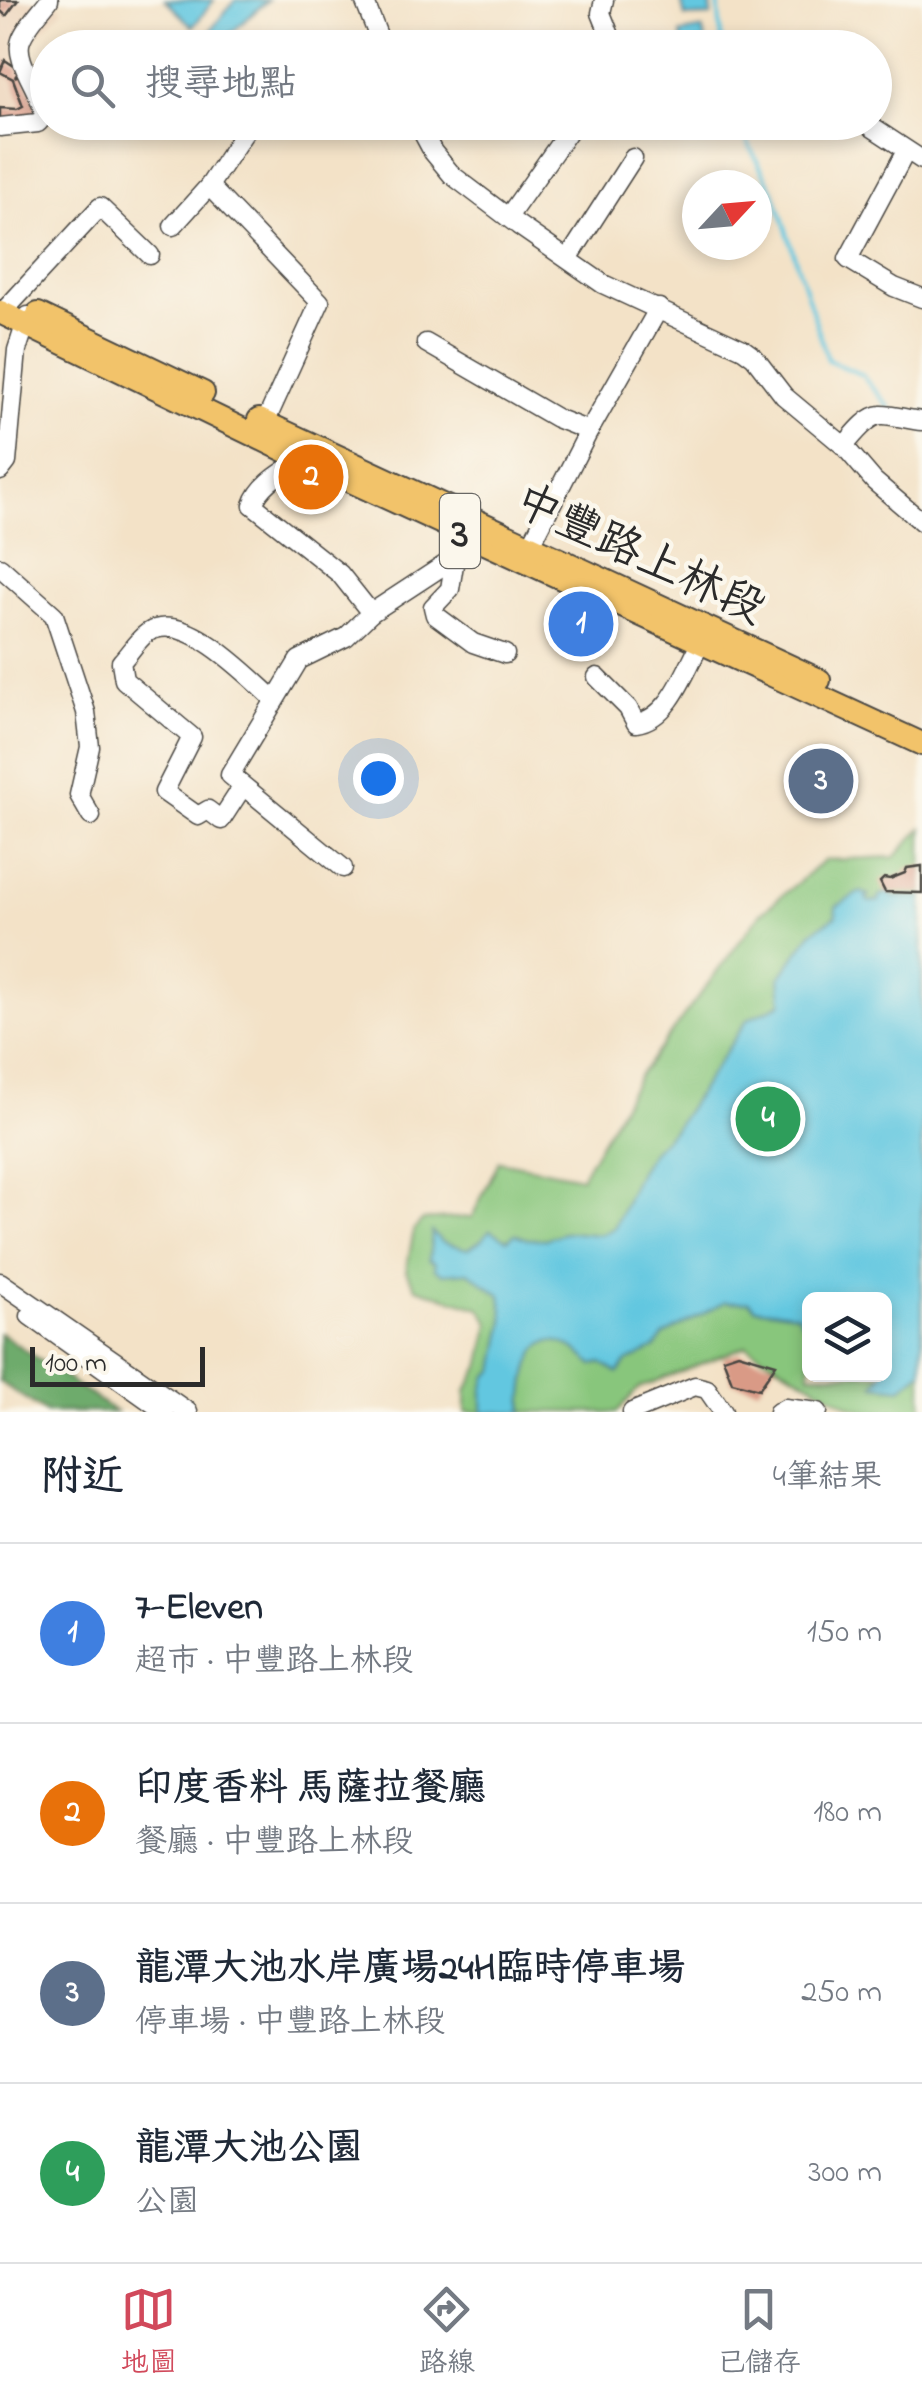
<!DOCTYPE html>
<html lang="zh-TW">
<meta charset="utf-8">
<style>
:root{--surface:#fff;--page:#f6f6f7;--text:#1f2937;--muted:#747a83;--line:#e0e1e3;--accent:#d1495b}
body{margin:0;font-family:"Indie Flower","LXGW WenKai TC",sans-serif;background:var(--page);color:var(--text)}
.controls{position:absolute;right:30px;bottom:30px;display:grid;overflow:hidden;border-radius:15px;box-shadow:0 5px 15px #0003}
.controls button{width:90px;height:90px;display:grid;place-items:center;padding:0;border:0;border-bottom:2px solid var(--line);background:var(--surface);color:var(--text);font:50px sans-serif}
.compass{position:absolute;left:682px;top:170px;width:90px;height:90px;border-radius:50%;background:var(--surface);box-shadow:0 5px 15px #0003;rotate:64deg}
.scale{position:absolute;left:30px;bottom:25px;width:175px;box-sizing:border-box;padding-left:10px;border:5px solid #2b2b2b;border-top:0;font-size:28px;line-height:35px;white-space:nowrap;color:#2b2b2b;-webkit-text-stroke:8px #fbf7ec;paint-order:stroke}
.you{position:absolute;left:378px;top:778px;width:35px;height:35px;margin:-25px;border:8px solid #fff;border-radius:50%;background:#1a73e8;box-shadow:0 0 0 15px #1a73e833}
.badge{display:grid;place-items:center;width:65px;height:65px;border-radius:50%;background:var(--accent);color:#fff;font-size:32px;font-weight:700}
.pin{position:absolute;translate:-50% -50%;border:5px solid #fff;box-shadow:0 2px 10px #0006}
.list{margin:0;padding:0;list-style:none}
h2{display:flex;justify-content:space-between;align-items:center;height:130px;margin:0;padding:0 40px;font-size:42px}
h2 small{font-size:32px;font-weight:400;color:var(--muted)}
.list li{display:grid;grid-template-columns:65px 1fr auto;gap:30px;align-items:center;box-sizing:border-box;height:180px;padding:0 40px;border-top:2px solid var(--line)}
.list b{display:block;font-size:38px;white-space:nowrap}
.list p{margin:0;font-size:32px;white-space:nowrap;color:var(--muted)}
.list em{font-size:32px;font-style:normal;color:var(--muted)}
.icon{flex:none;width:55px;height:55px;fill:none;stroke:currentColor;stroke-width:2;stroke-linecap:round;stroke-linejoin:round}
.map{position:relative;flex:none;width:922px;height:1412px;overflow:hidden}
.search{position:absolute;background:var(--surface);box-shadow:0 5px 15px #0003;left:30px;right:30px;top:30px;height:110px;display:flex;align-items:center;gap:25px;box-sizing:border-box;padding:0 35px;border-radius:55px;color:var(--muted);font-size:38px}
.sheet{height:850px;background:var(--surface)}
nav{display:flex;justify-content:space-around;align-items:center;box-sizing:border-box;height:140px;border-top:2px solid var(--line);background:var(--surface);font-size:28px;color:var(--muted)}
nav a{display:grid;justify-items:center;gap:5px}
nav .on{color:var(--accent)}
.map>svg:first-child{display:block}
</style>
<div class="map">
<svg width="922" height="1412" viewBox="0 0 922 1412">
<rect width="100%" height="100%" fill="#fbf7ec"/>
<filter id="ink" filterUnits="userSpaceOnUse"><feTurbulence type="fractalNoise" baseFrequency=".01" numOctaves="2"/><feDisplacementMap in="SourceGraphic" scale="20" xChannelSelector="R" yChannelSelector="G"/><feConvolveMatrix kernelMatrix="1 2 1 2 8 2 1 2 1" color-interpolation-filters="sRGB"/></filter>
<filter id="wash" filterUnits="userSpaceOnUse"><feTurbulence type="fractalNoise" baseFrequency=".0048" numOctaves="4" result="noise"/><feDisplacementMap in="SourceGraphic" scale="40" xChannelSelector="R" yChannelSelector="G"/><feGaussianBlur stdDeviation="2.25" result="paint"/><feColorMatrix in="noise" values="0 0 0 0 0 0 0 0 0 0 0 0 0 0 0 0 0 1.4 0 .05"/><feComposite in="paint" operator="in"/></filter>
<g filter="url(#wash)">
<rect width="100%" height="100%" fill="#f3e2c7"/>
<polygon fill="#ecd3b9" points="0,0 54,0 63,9 20,56 43,115 0,123"/>
<path fill="#88c67c" stroke="#5a7854" stroke-width="2.5" fill-rule="evenodd" d="M922,828v584h-52l-18,-5 -106,-61 -107,42 -22,24h-151v-21l14,-24 10,-44 -10,-15 -64,-20 -10,-17 8,-41 9,-10 49,-3 27,-56 82,16 58,-101 122,-163 64,-53 70,-3zM810,1300h74v74h-74z"/>
<polygon fill="#6eab6c" stroke="#4c6b4c" stroke-width="2.5" points="0,1333 116,1412 46,1412 0,1382"/>
<g fill="#62c7e0" stroke="#467986" stroke-width="2.5">
<polygon points="165,0 214,0 193,27"/>
<polygon points="235,0 268,0 220,43 213,43 211,30"/>
<polygon points="681,0 711,0 711,16 685,17"/>
<polygon points="702,29 707,47 682,47 681,34"/>
<path d="M860,892l9,3 -3,3 3,4 10,-1v-5l8,-3 7,4h28v474l-20,17 -27,-3 14,-22 -4,-8 -1,-55h-74l-1,24 -8,-3 -4,-7 -42,-6 -6,-6h-24l-62,34 -8,12 -28,14 -9,11 -17,-10 -8,2c-8,-7 -16,-16 -26,-20 -40,-20 -43,44 -44,67h-40v-22l4,-13 8,-7 9,-47 -3,-28 -33,-23 -25,2 -9,-6 1,-5 -6,-3 3,-28 10,10 25,7 16,-10 7,-9 17,10 8,-6 12,5h18l22,-7 33,3 14,-7 25,-57 14,-21 22,-22 72,-108c11,-7 25,-9 35,-18l-2,-25 32,-45 24,-16v-9z"/>
</g>
<g fill="none" stroke-linecap="round" stroke-linejoin="round">
<g stroke="#62c7e0" stroke-width="4">
<polyline points="718,0 722,48"/>
<polyline points="737,122 775,195 828,360 862,375 890,408"/>
</g>
</g>
<g id="blocks">
<g fill="#d99a86">
<polygon points="0,0 18,0 6,16 0,10"/>
<polygon points="5,60 20,70 15,77 23,73 40,114 0,121 0,108 17,109 23,106 13,79 0,72"/>
<polygon points="314,466 319,469 310,491 300,485"/>
<polygon points="577,604 601,617 581,653 562,631"/>
<polygon points="922,866 922,893 885,892 880,882 884,878 890,879 905,873 907,868"/>
<polygon points="738,1353 776,1364 759,1389 732,1382 723,1358"/>
</g>
</g>
</g>
<g filter="url(#ink)">
<use href="#blocks" fill-opacity="0" stroke="#494642" stroke-width="2.5"/>
<g fill="none" stroke-linecap="round" stroke-linejoin="round">
<defs>
<g id="minor">
<polyline points="364,0 383,48"/>
<polyline points="604,0 601,13 615,48"/>
<polyline points="417,122 433,152 452,175 518,225 603,284 743,349 754,357 784,396 844,446 874,481 922,522"/>
<polyline points="864,122 922,160"/>
<path d="M0,127l38,-4 6,-7c-1,-23 -31,-55 -23,-76 5,-14 19,-28 28,-40"/>
<polyline points="906,151 848,259 894,287 922,298"/>
<polyline points="209,186 320,302 265,423"/>
<polyline points="508,217 575,122"/>
<polyline points="173,226 209,186 248,127"/>
<polyline points="568,259 633,158"/>
<polyline points="2,313 100,207 150,255"/>
<polyline points="426,343 556,418 589,431"/>
<path d="M844,446c9,-10 23,-30 37,-31 9,-1 28,5 41,6"/>
<path d="M303,459c-18,12 -43,24 -50,46l87,69 31,39"/>
<polyline points="0,471 7,462 17,350 28,316"/>
<polyline points="526,554 589,431 659,308"/>
<polyline points="455,558 450,589 433,607 435,615 473,643 505,654"/>
<polyline points="0,567 54,615 86,712 90,747 79,795 91,816"/>
<path d="M597,677l31,31 8,15c34,-4 50,-54 65,-81"/>
<path d="M243,786l-22,34 -13,-10 -10,6 -34,-24 28,-55 -68,-57 -3,-18c8,-8 16,-22 26,-29 37,-25 101,43 126,65"/>
<polyline points="343,868 230,775 299,660 346,637 371,613 455,558 481,532"/>
<polyline points="0,1282 188,1412"/>
<polyline points="30,1316 165,1412"/>
<polyline points="632,1412 695,1386 707,1389 723,1412"/>
<polyline points="778,1412 785,1408 818,1412"/>
</g>
<g id="major">
<polyline points="0,312 303,459 922,744"/>
<polyline points="38,314 203,393"/>
<polyline points="259,420 819,680"/>
</g>
</defs>
<use href="#minor" stroke="#494642" stroke-width="21"/>
<use href="#major" stroke="#494642" stroke-width="26"/>
<use href="#minor" stroke="#fff" stroke-width="18"/>
<use href="#major" stroke="#f2c36a" stroke-width="22"/>
</g>
</g>
<g text-anchor="middle" stroke-width="9" stroke-linejoin="round" paint-order="stroke">
<rect fill="#fbf7ec" stroke="#696865" stroke-width="2.5" x="440" y="494" width="40" height="74" rx="8"/>
<g font-size="42" font-weight="bold" fill="#2b2b2b">
<text x="460" y="546">3</text>
</g>
<g font-size="45" fill="#2b2b2b" stroke="#fbf7ec">
<text transform="translate(641 552) rotate(25)" y="16">中豐路上林段</text>
</g>
</g>
</svg>
<div class="controls">
<button><svg class="icon" aria-label="layers" viewBox="0 0 24 24"><path d="M12 4l9 5-9 5-9-5zM3 14l9 5 9-5"/></svg></button>
</div>
<svg class="compass" viewBox="-18 -18 36 36"><path d="M0-13l5 13h-10z" fill="#e53935"/><path d="M0 13l5-13h-10z" fill="#747a83"/></svg>
<div class="scale">100 m</div>
<div class="you"></div>
<div class="pin badge" style="left:581px;top:624px;background:#3f7fe0">1</div>
<div class="pin badge" style="left:311px;top:477px;background:#e8710a">2</div>
<div class="pin badge" style="left:821px;top:781px;background:#5c6f8a">3</div>
<div class="pin badge" style="left:768px;top:1119px;background:#2e9e5b">4</div>
<div class="search"><svg class="icon" aria-label="search" viewBox="0 0 24 24"><circle cx="10" cy="10" r="6"/><path d="M15 15l6 6"/></svg>搜尋地點</div>
</div>
<section class="sheet">
<h2>附近<small>4筆結果</small></h2>
<ul class="list">
<li><span class="badge" style="background:#3f7fe0">1</span><div><b>7-Eleven</b><p>超市 · 中豐路上林段</p></div><em>150 m</em></li>
<li><span class="badge" style="background:#e8710a">2</span><div><b>印度香料 馬薩拉餐廳</b><p>餐廳 · 中豐路上林段</p></div><em>180 m</em></li>
<li><span class="badge" style="background:#5c6f8a">3</span><div><b>龍潭大池水岸廣場24H臨時停車場</b><p>停車場 · 中豐路上林段</p></div><em>250 m</em></li>
<li><span class="badge" style="background:#2e9e5b">4</span><div><b>龍潭大池公園</b><p>公園</p></div><em>300 m</em></li>
</ul>
</section>
<nav>
<a class="on"><svg class="icon" aria-label="map" viewBox="0 0 24 24"><path d="M3 6l6-2 6 2 6-2v14l-6 2-6-2-6 2zM9 4v14M15 6v14"/></svg>地圖</a>
<a><svg class="icon" aria-label="directions" viewBox="0 0 24 24"><path d="M12 3l9 9-9 9-9-9zM9 14v-3h6M13 9l2 2-2 2"/></svg>路線</a>
<a><svg class="icon" aria-label="saved" viewBox="0 0 24 24"><path d="M7 4h10v16l-5-4-5 4z"/></svg>已儲存</a>
</nav>
